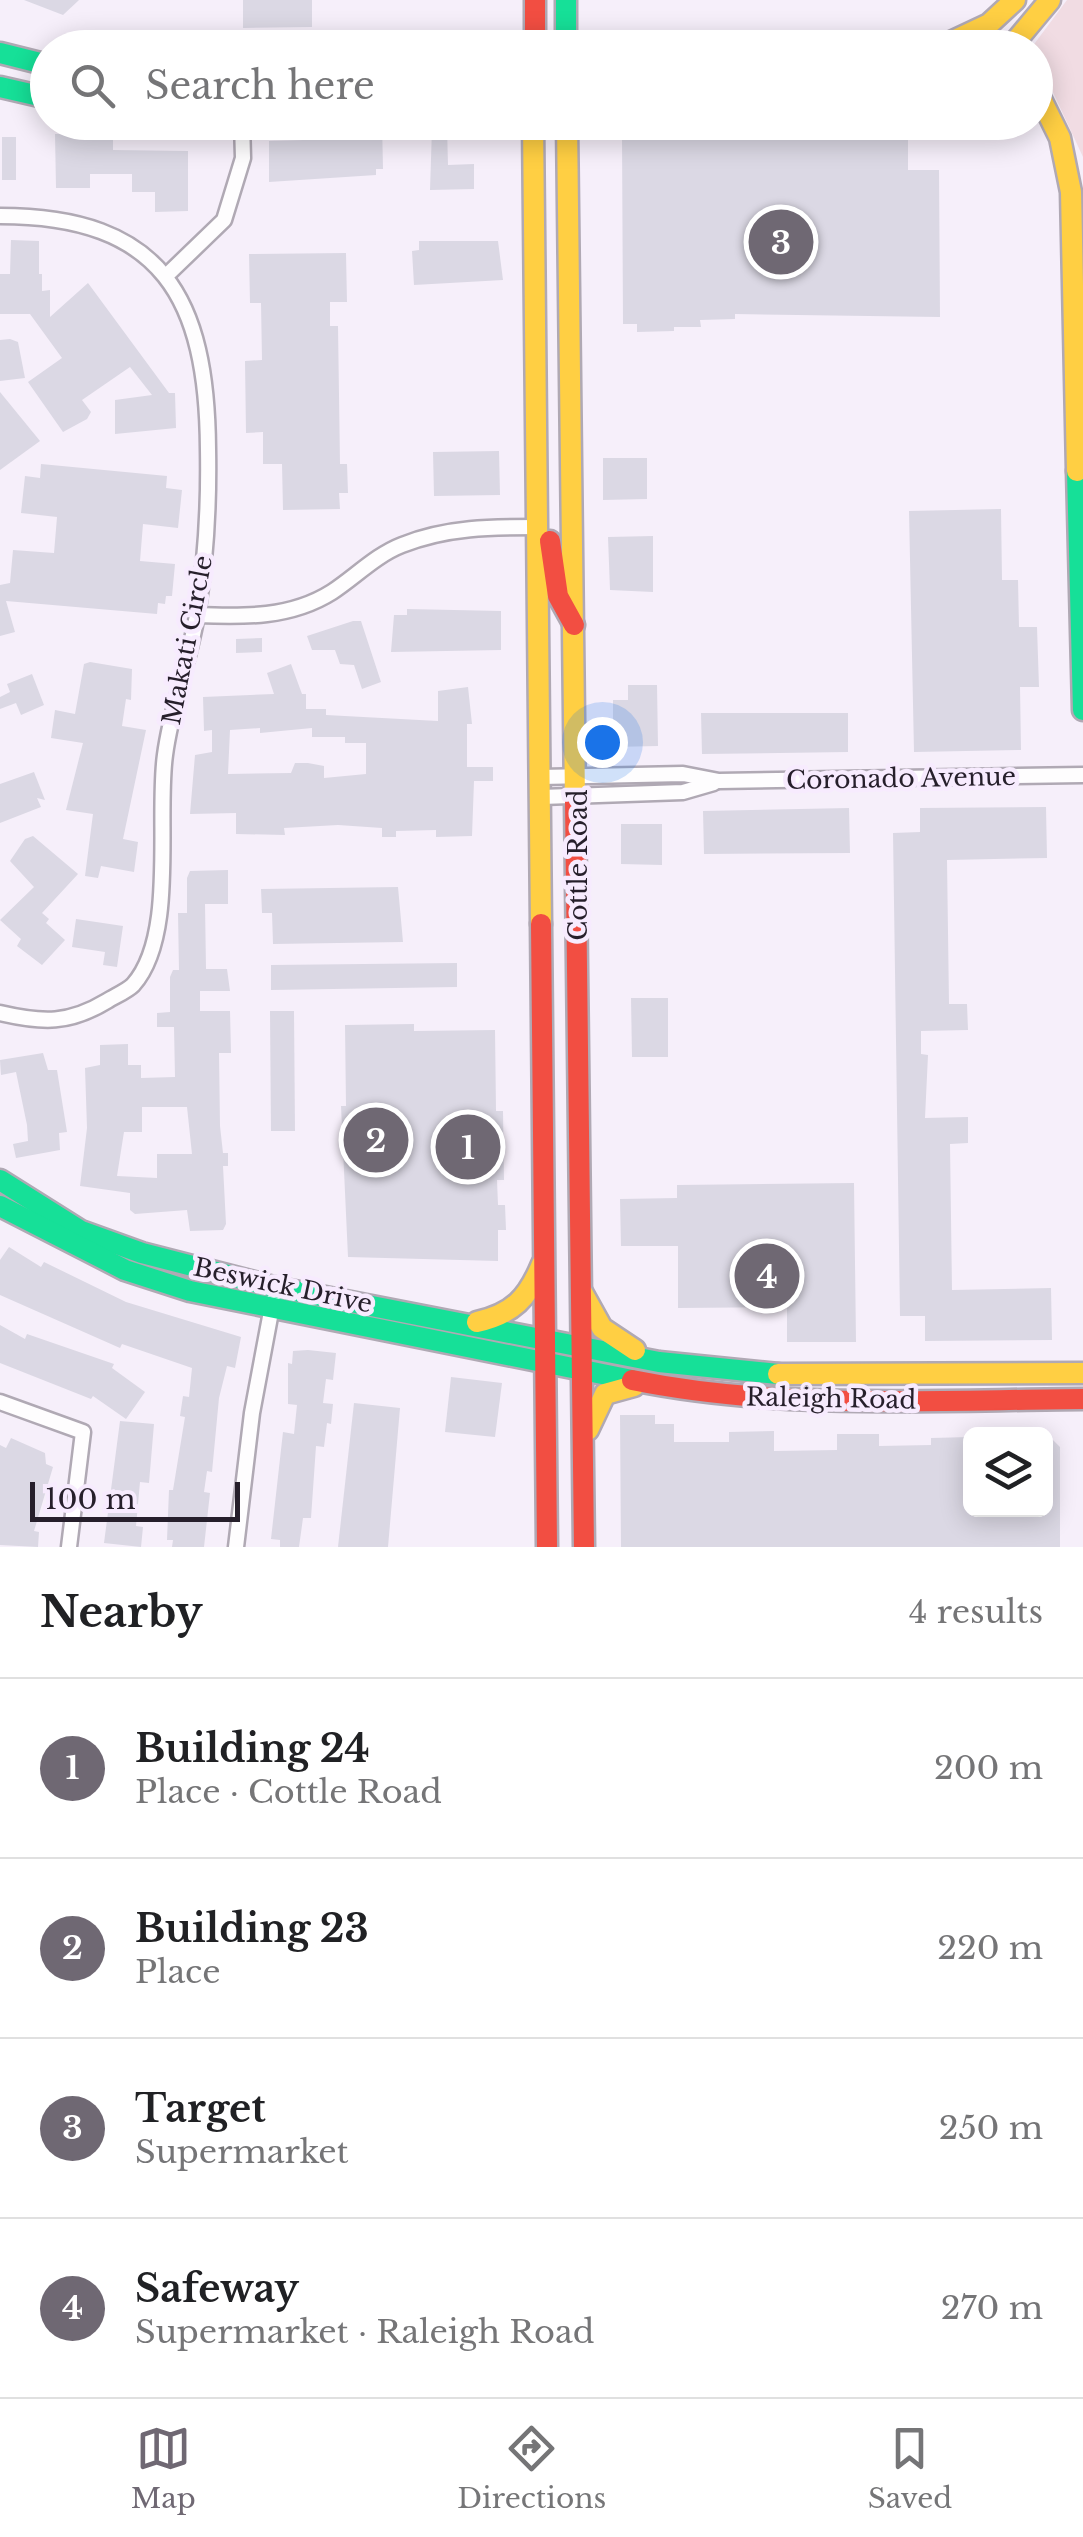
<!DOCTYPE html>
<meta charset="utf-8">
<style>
:root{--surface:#fff;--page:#f6f6f6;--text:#202124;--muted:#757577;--line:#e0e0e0;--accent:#6f6873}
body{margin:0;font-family:"Libre Baskerville",serif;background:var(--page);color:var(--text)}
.controls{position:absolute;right:30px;bottom:30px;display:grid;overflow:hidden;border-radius:15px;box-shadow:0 5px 25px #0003}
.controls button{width:90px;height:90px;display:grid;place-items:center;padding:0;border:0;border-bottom:2px solid var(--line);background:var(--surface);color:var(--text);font:50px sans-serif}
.scale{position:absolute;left:30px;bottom:25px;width:210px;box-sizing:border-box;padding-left:10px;border:5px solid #261f2b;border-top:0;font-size:28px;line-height:35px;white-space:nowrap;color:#261f2b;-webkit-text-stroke:8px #f7ebfe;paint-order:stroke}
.you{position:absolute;left:602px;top:742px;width:35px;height:35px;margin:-25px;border:8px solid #fff;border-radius:50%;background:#1a73e8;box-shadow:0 0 0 15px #1a73e833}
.badge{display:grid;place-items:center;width:65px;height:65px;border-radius:50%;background:var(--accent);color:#fff;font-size:32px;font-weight:700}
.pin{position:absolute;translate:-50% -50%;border:5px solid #fff;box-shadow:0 2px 10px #0006}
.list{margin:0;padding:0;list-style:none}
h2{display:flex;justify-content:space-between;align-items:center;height:130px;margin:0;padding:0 40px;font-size:42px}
h2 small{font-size:32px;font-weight:400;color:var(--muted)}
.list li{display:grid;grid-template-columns:65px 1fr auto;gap:30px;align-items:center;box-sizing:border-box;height:180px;padding:0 40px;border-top:2px solid var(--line)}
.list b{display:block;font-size:38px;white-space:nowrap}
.list p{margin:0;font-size:32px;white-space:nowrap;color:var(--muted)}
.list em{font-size:32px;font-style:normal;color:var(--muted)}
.icon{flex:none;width:55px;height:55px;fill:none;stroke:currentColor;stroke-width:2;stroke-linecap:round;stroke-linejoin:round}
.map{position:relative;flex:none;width:1083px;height:1547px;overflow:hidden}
.search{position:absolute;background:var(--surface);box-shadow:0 5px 25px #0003;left:30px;right:30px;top:30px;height:110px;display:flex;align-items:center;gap:25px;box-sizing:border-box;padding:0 35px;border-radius:55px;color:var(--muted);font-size:38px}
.sheet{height:850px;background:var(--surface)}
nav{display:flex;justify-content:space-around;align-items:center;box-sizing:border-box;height:140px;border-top:2px solid var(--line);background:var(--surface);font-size:28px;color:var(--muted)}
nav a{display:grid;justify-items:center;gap:5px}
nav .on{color:var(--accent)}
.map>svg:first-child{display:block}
</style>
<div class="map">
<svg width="1083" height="1547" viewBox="0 0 1083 1547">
<rect width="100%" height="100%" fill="#f6effa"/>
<polygon fill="#f1dce3" points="1067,0 1083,0 1083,157 1032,47"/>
<g fill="#dbd8e4" fill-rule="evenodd">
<polygon points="24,0 79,0 63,15"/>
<polygon points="243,0 312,0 312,27 243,28"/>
<polygon points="372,122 382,122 383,169 376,169 376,175 269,182 269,141 372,138"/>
<polygon points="447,127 448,165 474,164 474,189 430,190 432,128"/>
<polygon points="55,134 113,134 113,150 188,151 188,211 155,212 155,192 132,192 132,174 90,174 90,188 56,188"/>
<polygon points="908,135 908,170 939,170 940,317 735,314 735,319 700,320 701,327 674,327 674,331 637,332 637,324 623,324 622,136"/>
<rect x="2" y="137" width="14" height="43"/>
<polygon points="11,240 39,241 39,274 42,274 42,291 50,290 50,317 88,283 169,393 175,393 176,428 115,434 115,400 152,395 130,367 82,400 91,412 87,419 63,432 28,382 62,358 30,314 0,314 0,274 10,274"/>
<polygon points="419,241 498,241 503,280 414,285 412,251 419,250"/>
<polygon points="346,253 347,302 330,302 330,326 338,326 340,464 347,464 348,493 339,493 340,509 283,510 282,464 263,464 263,432 246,433 245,361 262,360 261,303 250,303 249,254"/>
<polygon points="10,339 18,342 25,378 0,381 0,340"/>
<polygon points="0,392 40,441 0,470"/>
<polygon points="499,451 500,495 434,496 433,452"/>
<polygon points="603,458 647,458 647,499 603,500"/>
<polygon points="41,464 167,476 166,488 182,490 178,528 143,524 140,561 175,564 172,596 166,596 165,604 158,603 157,614 6,601 15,632 0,636 0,585 10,583 13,550 54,553 57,517 21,513 25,476 40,478"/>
<polygon points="1001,509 1002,580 1018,580 1019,627 1037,627 1039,687 1020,687 1021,750 914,752 909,511"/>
<polygon points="653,536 653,592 610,590 608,537"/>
<polygon points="407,609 501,611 501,650 391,652 394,615 407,615"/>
<polygon points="353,621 361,621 381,682 362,689 354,665 340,664 335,650 312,650 307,636"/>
<polygon points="262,638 262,652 236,653 236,639"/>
<polygon points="90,662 132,669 131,700 126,699 122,726 146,730 123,839 138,842 134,872 101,866 98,878 85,876 93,814 66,810 83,743 51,738 55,710 75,714 84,664"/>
<path d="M291,664l11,30h4v15h20v6l112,6v-30l30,-4 4,37h-5v43h26v14h-19l-2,55 -36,1v-7l-40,1v6h-14v-9l-44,-3 -54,3 1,7 -49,-1v-21l-46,1 5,-59 17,-3v-22l-8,1 -1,-34 71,-3 -7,-21zM260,728v5l52,-5v9h33v6h21v31l-42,4v-12l-16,-3h-13l-4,10 -63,1 2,-44z"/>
<polygon points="32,674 44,705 21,715 16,703 0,709 0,697 10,692 7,684"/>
<polygon points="628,685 657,685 658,746 613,747 613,700 628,700"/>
<polygon points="701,713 848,713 848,752 702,754"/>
<polygon points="34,772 45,800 37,798 41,807 0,823 0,784"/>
<polygon points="1046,807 1047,858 947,860 949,1004 967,1004 968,1030 921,1031 921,1054 928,1055 925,1118 968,1117 968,1143 950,1144 952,1290 1051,1288 1052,1340 925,1341 925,1316 900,1316 893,833 920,832 920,808"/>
<polygon points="849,808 850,853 704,854 703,811"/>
<polygon points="621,824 662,824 662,865 621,864"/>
<polygon points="33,836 78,874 42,913 49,919 46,923 65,940 42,965 17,946 21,939 0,920 34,887 10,861 25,839"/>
<path d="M228,870v34h-23l1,65h21l3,22h-30v20h30l1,42h-12l1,73 3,27h5v13h-5l3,58 -3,6 -33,1 -3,-21 -52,4 -5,-4v-17l-50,-7 7,-58 -2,-60 15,-3v-20l28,-1v21h13v13l34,-1 -1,-50h-17v-14l13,-1v-35l3,-7h6l-1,-57h9v-35l3,-7zM142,1107h45l5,47h-35v24l-40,-2 7,-44h18z"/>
<polygon points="398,887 403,942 273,944 272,913 262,913 261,889"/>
<polygon points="76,919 123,926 117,967 103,965 105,952 72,947"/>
<polygon points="457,963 457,987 271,990 271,965"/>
<polygon points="631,998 668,998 668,1057 632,1057"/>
<polygon points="270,1011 294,1011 295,1131 271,1131"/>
<polygon points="414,1024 414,1031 495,1030 496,1111 503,1111 504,1180 497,1180 498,1205 505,1205 506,1230 498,1230 498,1261 348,1257 341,1106 346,1106 345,1025"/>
<polygon points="43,1053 48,1070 57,1070 67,1132 59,1133 60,1150 16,1158 13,1144 28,1141 27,1125 16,1072 1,1075 0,1060"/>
<polygon points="854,1183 856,1342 787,1342 787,1307 678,1308 678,1246 621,1246 620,1199 677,1198 677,1185"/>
<polygon points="9,1247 41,1267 44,1262 126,1302 241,1337 235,1368 227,1366 219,1398 212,1472 207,1471 204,1492 210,1493 204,1547 172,1547 173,1540 167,1540 169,1490 173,1490 185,1417 180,1416 183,1396 189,1397 192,1368 122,1344 120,1348 0,1295 0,1260"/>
<polygon points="0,1325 25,1339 27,1334 114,1364 112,1368 145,1392 126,1419 93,1396 91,1399 0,1363"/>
<polygon points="308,1350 336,1353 333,1380 326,1379 323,1403 333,1404 331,1424 327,1423 324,1447 316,1446 311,1518 303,1518 299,1547 280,1547 280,1540 271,1539 283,1432 294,1434 297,1405 288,1404 288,1363 292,1364 293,1351"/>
<polygon points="451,1377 502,1383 495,1437 445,1432"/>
<polygon points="354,1403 400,1408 388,1547 338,1547"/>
<polygon points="620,1415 655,1415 655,1424 674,1424 674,1442 729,1442 729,1432 774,1431 774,1451 837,1450 837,1434 879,1434 879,1446 931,1445 931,1438 970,1437 970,1510 1046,1510 1046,1433 1060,1447 1060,1547 621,1547"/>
<polygon points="120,1421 154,1424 149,1483 140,1482 136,1526 143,1527 141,1547 104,1543"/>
<polygon points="11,1438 45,1453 46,1464 53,1467 34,1531 39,1532 38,1547 0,1545 0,1445 6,1448"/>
</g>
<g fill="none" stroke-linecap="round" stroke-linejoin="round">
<defs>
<g id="street">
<path d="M0,216c163,0 207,83 208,233 1,55 -2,111 -11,166 -8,47 -26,93 -32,140 -9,63 12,181 -32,230 -6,6 -18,11 -26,16 -38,23 -64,22 -107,12"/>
<polyline points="166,276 224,220 243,158 242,122"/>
<path d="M197,615c47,2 94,3 135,-23 23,-15 44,-37 70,-47 45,-18 90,-18 137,-18"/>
<polyline points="541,777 683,774 719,781 1083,775"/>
<polyline points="542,797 683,792 714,783"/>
<polyline points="0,1402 83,1432 69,1547"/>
<polyline points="236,1547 252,1413 273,1301"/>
</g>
<g id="fast">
<polyline points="566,0 566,48"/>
<polyline points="0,53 48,65"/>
<polyline points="0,87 48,98"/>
<polyline points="1077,471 1083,710"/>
<polyline points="0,1180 81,1231 142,1253 274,1287 659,1362 778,1374"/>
<polyline points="0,1206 125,1270 190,1291 632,1380"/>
</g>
<g id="slow">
<polyline points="938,48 989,24 1015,0"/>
<polyline points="1010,48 1050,0"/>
<polyline points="1036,89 1060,138 1071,192 1077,471"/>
<polyline points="533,122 541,924"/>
<polyline points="567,122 575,801"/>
<polyline points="582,1292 602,1328 635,1350"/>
<path d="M477,1322c36,-8 51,-24 65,-58"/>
<polyline points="778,1374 1083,1373"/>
<polyline points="588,1430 605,1394 634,1386"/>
</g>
<g id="jam">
<polyline points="535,0 535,48"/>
<polyline points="550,541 558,596 574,625"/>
<polyline points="575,801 584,1547"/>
<polyline points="541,924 547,1547"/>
<path d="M632,1380c148,30 300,20 451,19"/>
</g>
</defs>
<use href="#street" stroke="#b0a9b4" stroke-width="19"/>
<use href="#fast" stroke="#b0a9b4" stroke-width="25"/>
<use href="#slow" stroke="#b0a9b4" stroke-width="25"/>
<use href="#jam" stroke="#b0a9b4" stroke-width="25"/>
<use href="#street" stroke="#fefdfe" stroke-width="14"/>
<use href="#fast" stroke="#16e098" stroke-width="20"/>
<use href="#slow" stroke="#ffcf43" stroke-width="20"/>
<use href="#jam" stroke="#f24e42" stroke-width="20"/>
</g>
<g text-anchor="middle" stroke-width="9" stroke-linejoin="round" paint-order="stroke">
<g font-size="25" fill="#261f2b" stroke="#f7ebfe">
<text transform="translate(187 640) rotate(-79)" y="9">Makati Circle</text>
<text transform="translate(901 778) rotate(-1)" y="9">Coronado Avenue</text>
<text transform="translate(578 865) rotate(-90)" y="9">Cottle Road</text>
<text transform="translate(283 1285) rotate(12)" y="9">Beswick Drive</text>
<text transform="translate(831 1398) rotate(1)" y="9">Raleigh Road</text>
</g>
</g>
</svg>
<div class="controls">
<button><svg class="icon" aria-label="layers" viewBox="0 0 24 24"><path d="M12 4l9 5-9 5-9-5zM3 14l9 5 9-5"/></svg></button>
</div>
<div class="scale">100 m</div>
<div class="you"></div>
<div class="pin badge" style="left:468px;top:1147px">1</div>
<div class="pin badge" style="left:376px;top:1140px">2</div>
<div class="pin badge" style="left:781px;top:242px">3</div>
<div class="pin badge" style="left:767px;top:1276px">4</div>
<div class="search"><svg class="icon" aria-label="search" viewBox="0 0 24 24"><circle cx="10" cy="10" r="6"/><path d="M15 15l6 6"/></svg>Search here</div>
</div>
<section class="sheet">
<h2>Nearby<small>4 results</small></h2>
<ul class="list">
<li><span class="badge">1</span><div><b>Building 24</b><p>Place · Cottle Road</p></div><em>200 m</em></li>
<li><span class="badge">2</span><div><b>Building 23</b><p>Place</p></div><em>220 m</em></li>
<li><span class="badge">3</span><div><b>Target</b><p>Supermarket</p></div><em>250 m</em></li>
<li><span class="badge">4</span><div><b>Safeway</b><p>Supermarket · Raleigh Road</p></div><em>270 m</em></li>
</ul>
</section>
<nav>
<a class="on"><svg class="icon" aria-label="map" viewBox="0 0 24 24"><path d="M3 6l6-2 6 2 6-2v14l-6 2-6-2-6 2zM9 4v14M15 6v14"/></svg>Map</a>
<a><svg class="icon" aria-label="directions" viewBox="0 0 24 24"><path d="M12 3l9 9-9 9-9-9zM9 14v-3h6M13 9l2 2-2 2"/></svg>Directions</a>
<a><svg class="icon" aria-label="saved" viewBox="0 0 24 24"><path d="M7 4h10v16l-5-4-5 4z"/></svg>Saved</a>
</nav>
